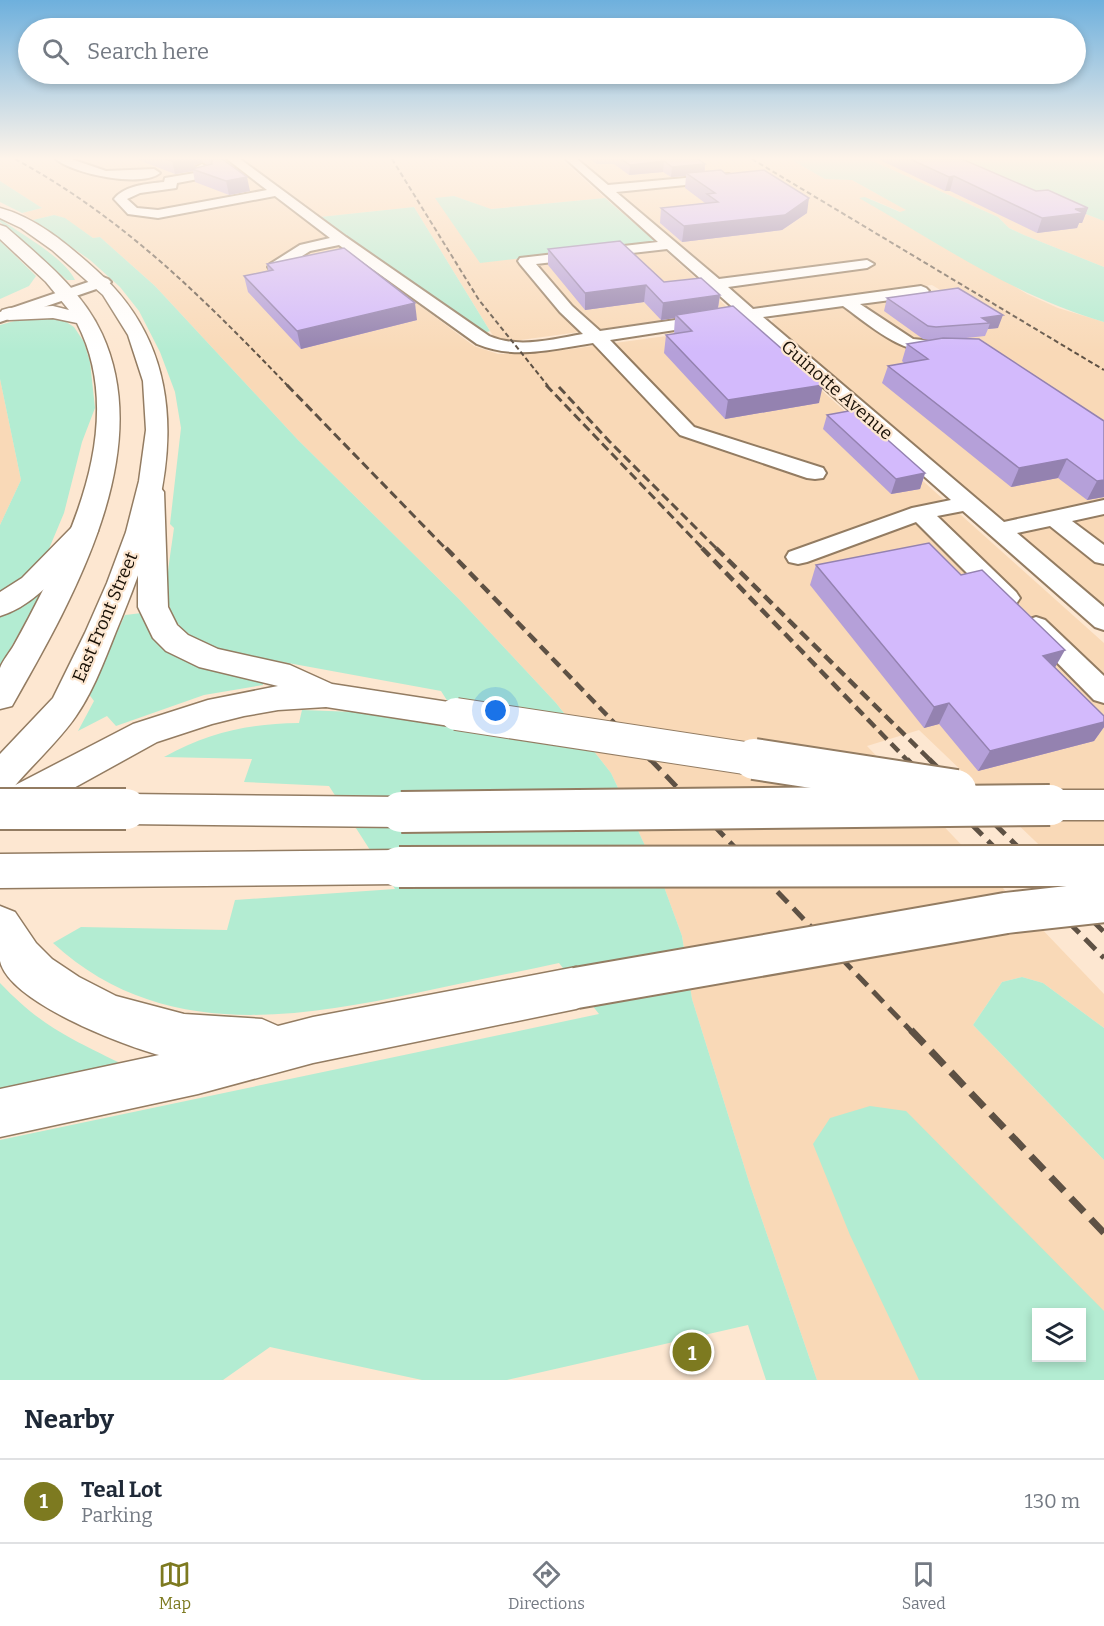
<!DOCTYPE html>
<style>
:root{--surface:#fff;--page:#f2f2f3;--text:#1f2937;--muted:#747a83;--line:#e0e1e3;--accent:#7d7a20}
body{margin:0;font-family:Bitter,serif;background:var(--page);color:var(--text)}
.controls{position:absolute;right:18px;bottom:18px;display:grid;overflow:hidden;border-radius:0px;box-shadow:0 3px 9px #0003}
.controls button{width:54px;height:54px;display:grid;place-items:center;padding:0;border:0;border-bottom:2px solid var(--line);background:var(--surface);color:var(--text);font:30px sans-serif}
.you{position:absolute;left:496px;top:711px;width:21px;height:21px;margin:-15px;border:4px solid #fff;border-radius:50%;background:#1a73e8;box-shadow:0 0 0 9px #1a73e833}
.badge{display:grid;place-items:center;width:39px;height:39px;border-radius:50%;background:var(--accent);color:#fff;font-size:20px;font-weight:700}
.pin{position:absolute;translate:-50% -50%;border:3px solid #fff;box-shadow:0 2px 6px #0006}
.list{margin:0;padding:0;list-style:none}
h2{display:flex;justify-content:space-between;align-items:center;height:78px;margin:0;padding:0 24px;font-size:26px}
h2 small{font-size:20px;font-weight:400;color:var(--muted)}
.list li{display:grid;grid-template-columns:39px 1fr auto;gap:18px;align-items:center;box-sizing:border-box;height:84px;padding:0 24px;border-top:2px solid var(--line)}
.list b{display:block;font-size:22px;white-space:nowrap}
.list p{margin:0;font-size:20px;white-space:nowrap;color:var(--muted)}
.list em{font-size:20px;font-style:normal;color:var(--muted)}
.icon{flex:none;width:33px;height:33px;fill:none;stroke:currentColor;stroke-width:2;stroke-linecap:round;stroke-linejoin:round}
.map{position:relative;flex:none;width:1104px;height:1380px;overflow:hidden}
.search{position:absolute;background:var(--surface);box-shadow:0 3px 9px #0003;left:18px;right:18px;top:18px;height:66px;display:flex;align-items:center;gap:15px;box-sizing:border-box;padding:0 21px;border-radius:33px;color:var(--muted);font-size:22px}
.sheet{height:162px;background:var(--surface)}
nav{display:flex;justify-content:space-around;align-items:center;box-sizing:border-box;height:84px;border-top:2px solid var(--line);background:var(--surface);font-size:16px;color:var(--muted)}
nav a{display:grid;justify-items:center;gap:3px}
nav .on{color:var(--accent)}
.map>svg:first-child{display:block}
</style>
<div class="map">
<svg width="1104" height="1380" viewBox="0 0 1104 1380">
<rect width="100%" height="100%" fill="#fde7d1"/>
<g fill="#f9d9b7" fill-rule="evenodd">
<path d="M0,159h224l250,187 24,8 43,-1 199,-27 13,3 351,314v264l-185,-177 -52,16 237,248v34l-61,-45 -21,-6 -20,5 -29,43 131,135v220h-287l-67,-195 -58,-186 -10,-63 -19,-52 -52,-111 -55,-70 -97,-104 -161,-159 -143,-154 -55,-49 -7,1 -29,-20 -10,-3 -21,5 -11,-7 20,-5 -42,-27zM1036,1312h46v46h-46z"/>
<polygon points="239,159 561,159 605,198 490,209 454,196 435,199 657,243 728,308 725,312 506,342 495,339 414,207 320,217"/>
<polygon points="577,159 790,159 825,179 852,180 907,210 901,212 866,197 1027,294 1058,308 1104,322 1104,607 773,325 772,320 782,315 945,293 932,285 764,307 752,306 746,304"/>
<polygon points="868,159 954,159 1005,183 1104,221 1104,267 1024,235 1009,228 998,217"/>
<polygon points="0,379 21,480 0,525"/>
</g>
<g fill="#b3ecd2" fill-rule="evenodd">
<path d="M790,159h78l130,58 11,11 15,7 80,32v55c-88,-25 -166,-79 -245,-124l6,-1 35,15 6,-2 -54,-30 -27,-1z"/>
<polygon points="954,159 1104,159 1104,221 1005,183"/>
<polygon points="0,181 42,208 22,213 0,202"/>
<polygon points="454,196 491,209 605,198 657,243 480,263 435,198"/>
<polygon points="414,207 490,331 481,334 320,217"/>
<path d="M54,215l11,3 28,20 7,-1 55,49 143,154 161,159 97,104 55,70 52,111 19,52 10,63 58,186 67,195h-51l-18,-55 -241,55h-85l-152,-33 -47,33h-223v-240l599,-126 -40,-51c-47,10 -95,20 -143,30 -127,27 -259,46 -363,-50l28,-16 146,3 8,-30 160,-11 -66,-103 -85,-4 8,-23 -88,-2c46,-25 82,-33 135,-34l3,-13 54,2 108,15 -23,-36 -208,-38c-81,-22 -68,-58 -59,-125l-4,-4 11,-96 -6,-36 -15,-40 -21,-41 -19,-24 -30,-27 -57,-40z"/>
<path d="M0,219c21,15 65,39 75,61h-8l-67,-58z"/>
<polygon points="0,241 36,276 29,286 0,299"/>
<polygon points="57,316 74,327 84,342 90,362 95,408 82,442 64,513 46,556 40,558 32,570 0,595 0,525 21,480 0,379 0,325 18,320"/>
<polygon points="45,587 0,667 0,614"/>
<polygon points="142,613 193,664 224,674 263,682 263,685 204,695 116,726 107,716 78,731 94,701 88,693 125,615"/>
<polygon points="1022,977 1043,983 1104,1028 1104,1160 973,1025 1002,982"/>
<path d="M0,983c40,42 67,54 118,79l-4,6 -114,23z"/>
<path d="M870,1106l36,5 198,200v69h-185l-69,-145 -37,-91 17,-26zM1036,1312h46v46h-46z"/>
</g>
<g fill="none" stroke-linecap="round" stroke-linejoin="round">
<defs>
<g id="minor">
<path d="M56,159h15l35,12 48,-2 6,4c-18,15 -87,1 -104,-14z"/>
<path d="M227,159h13l106,78 143,99c30,13 64,3 94,-2l-23,-22 -40,-48 -2,-3 2,-3 138,-16 -92,-83h11l31,26 121,-11v6l-4,1 -109,11 103,87 148,-19 7,4 -7,4 -139,19 25,22 168,-23 5,2 3,3 -3,3 -5,2 -61,8 53,35 39,4 3,4 -3,4c-43,10 -77,-22 -109,-45l-80,11 241,205 100,-22v14l-32,7 32,24v19l-9,-2 -45,-36 -33,7 87,74v23l-9,-3 -132,-116 -26,5 79,76 4,6 -4,6 -9,2 -9,-2 -82,-82 -109,40 -9,2 -9,-2 -3,-5 3,-5 123,-44 39,-8 -205,-181 -136,21 84,87 129,41 3,5 -3,5 -8,1 -8,-1 -127,-43 -87,-92c-39,6 -78,17 -116,1l-138,-99 -29,6 -30,19h-10l-2,-3 2,-3 30,-19 30,-7 -55,-42 -117,22 -30,-4 -14,-15c11,-14 33,-15 50,-17l1,-4 36,-6 -5,-5 6,-3 12,8v4l-37,7 -1,5 -36,5 -13,6 10,9 21,2 109,-20zM667,249l70,62 -137,20 -28,-25 -36,-42z"/>
<polygon points="103,277 108,279 111,282 108,285 0,322 0,312"/>
<polygon points="1036,617 1045,620 1104,676 1104,703 1094,700 1027,632 1023,626 1027,620"/>
</g>
<g id="major">
<path d="M0,208c37,10 68,37 95,61 109,96 75,231 27,348 -14,33 -26,70 -46,99 -17,25 -44,49 -63,72l-13,4v-38l53,-56 32,-65 22,-50 19,-51 13,-51 7,-51 -3,-49 -15,-46 -25,-40 -51,-45 -31,-22 -21,-10z"/>
<path d="M0,225l6,2c35,31 76,63 96,107 55,120 -31,268 -90,372l-12,3c0,-12 0,-30 0,-41 3,-8 10,-16 14,-23 10,-18 19,-35 28,-53 41,-80 80,-182 35,-269l-24,-5 -44,2 -7,-2 -2,-3 2,-5 7,-2 44,-2 16,4 -23,-28 -46,-43z"/>
</g>
<g id="highway">
<polygon points="151,484 160,487 164,492 168,607 177,625 188,635 218,649 290,665 332,684 468,705 473,714 468,723 456,727 326,707 278,710 244,716 212,724 157,742 14,821 0,825 0,793 133,724 208,700 278,686 199,667 166,651 153,638 138,607 138,492 142,487"/>
<path d="M84,523l10,2 4,6 -4,6c-27,27 -56,68 -94,79v-24l22,-14 52,-53z"/>
<polygon points="1050,790 1104,790 1104,820 1050,820 1037,816 1031,805 1037,794"/>
<polygon points="126,794 401,797 414,801 420,812 414,823 401,827 126,824 113,820 107,809 113,798"/>
<polygon points="399,850 413,855 419,867 413,879 399,884 0,888 0,854"/>
<path d="M0,906l15,6 21,31 16,16 27,18 37,19 68,18 78,5 16,7 35,-9 263,-50 16,6 6,15 -6,15 -16,6 -263,54 -115,31 -198,43v-48l159,-34c-37,-10 -150,-53 -159,-94 0,-16 0,-38 0,-55z"/>
</g>
</defs>
<use href="#minor" stroke="#937c62" stroke-width="4"/>
<use href="#major" stroke="#937c62" stroke-width="3"/>
<use href="#highway" stroke="#937c62" stroke-width="3"/>
<use href="#minor" fill="#fff" fill-rule="evenodd"/>
<use href="#major" fill="#fff" fill-rule="evenodd"/>
<use href="#highway" fill="#fff" fill-rule="evenodd"/>
<g stroke="#5e5144" stroke-width="2" stroke-dasharray="5 3" stroke-linecap="butt">
<path d="M15,159c109,59 188,139 273,227"/>
<polyline points="392,159 479,300 548,386"/>
<polyline points="752,159 1104,370"/>
</g>
<g stroke="#5e5144" stroke-width="3" stroke-dasharray="9 4.5" stroke-linecap="butt">
<polyline points="287,385 447,550"/>
<polyline points="546,385 704,550"/>
<polyline points="559,387 609,441 718,550"/>
</g>
<g stroke="#5e5144" stroke-width="4.5" stroke-dasharray="11 6" stroke-linecap="butt">
<polyline points="446,548 651,761"/>
<polyline points="702,548 908,761"/>
<polyline points="716,548 931,761"/>
</g>
<g stroke="#5e5144" stroke-width="5" stroke-dasharray="15 8" stroke-linecap="butt">
<polyline points="650,759 912,1032"/>
<polyline points="907,759 1104,958"/>
<polyline points="929,759 1104,932"/>
</g>
<polyline stroke="#5e5144" stroke-width="7" stroke-dasharray="19 10" stroke-linecap="butt" points="911,1030 1104,1233"/>
<defs>
<polyline id="highway-bridge-far1" points="456,714 764,761"/>
<g id="highway-bridge">
<polyline points="754,759 956,790"/>
<polyline points="0,809 126,809"/>
<polyline points="401,812 1050,805"/>
<polyline points="399,867 1104,866"/>
<polyline points="576,988 1006,913 1104,902"/>
</g>
</defs>
<use href="#highway-bridge-far1" stroke="#937c62" stroke-width="34" stroke-linecap="butt"/>
<use href="#highway-bridge" stroke="#937c62" stroke-width="44" stroke-linecap="butt"/>
<use href="#highway-bridge-far1" stroke="#fff" stroke-width="32"/>
<use href="#highway-bridge" stroke="#fff" stroke-width="40"/>
</g>
<g fill="#b5a0d9" fill-rule="evenodd">
<path d="M136,159h86l28,32 -21,4 -34,-13 -2,-11 -18,3zM203,162l5,3 -12,3 -1,-3z"/>
<polygon points="590,159 698,159 705,164 705,172 726,174 807,213 782,230 682,242 660,223 661,208 705,203 685,188 686,176 671,177 663,172 629,175 614,164 597,164"/>
<polygon points="878,159 962,159 1036,191 1088,208 1082,223 1079,223 1077,228 1037,233 950,191 945,191"/>
<polygon points="548,249 664,282 720,295 718,309 819,403 725,419 664,353 666,335 675,334 674,332 675,318 661,320 644,302 585,310 548,265"/>
<polygon points="267,264 417,320 301,349 248,292 244,276 268,271"/>
<polygon points="958,288 998,328 988,329 985,336 957,339 1104,421 1104,497 1087,500 1058,478 1011,487 882,383 888,366 904,363 902,361 907,344 929,340 923,339 884,311 887,298"/>
<polygon points="827,415 925,473 920,489 891,494 823,429"/>
<polygon points="816,565 1055,667 1104,716 1104,727 1094,741 978,771 939,724 924,728 810,585"/>
</g>
<g fill="#9482b0">
<polygon points="186,159 193,159 196,170 192,169 193,171 175,174 172,161"/>
<polygon points="193,159 202,159 203,162 195,165"/>
<polygon points="429,159 447,159 430,160"/>
<polygon points="664,161 663,172 629,175 630,165"/>
<polygon points="705,164 704,174 686,173 686,176 671,177 672,167"/>
<polygon points="954,176 950,191 945,191 949,177"/>
<polygon points="247,177 250,191 229,195 226,181"/>
<polygon points="809,198 807,213 782,230 682,242 684,226"/>
<polygon points="1088,208 1082,223 1079,223 1077,228 1037,233 1042,218 1075,209"/>
<polygon points="646,285 644,302 585,310 585,293"/>
<polygon points="720,295 717,312 676,315 675,318 661,320 663,303"/>
<polygon points="415,303 417,320 301,349 297,331"/>
<polygon points="1003,315 998,328 988,329 990,323 982,318"/>
<polygon points="823,385 819,403 725,419 728,400"/>
<polygon points="1067,459 1058,478 1011,487 1019,468"/>
<polygon points="925,473 920,489 891,494 896,479"/>
<polygon points="1104,480 1104,497 1087,500 1097,481"/>
<polygon points="1065,650 1053,671 1043,656"/>
<polygon points="949,703 939,724 924,728 934,707"/>
<polygon points="1104,722 1104,727 1094,741 978,771 990,751"/>
</g>
<g fill="#d3bafc" stroke="#9482b0" stroke-width="1.5">
<polygon points="165,159 186,159 172,161"/>
<polygon points="212,159 222,159 247,177 226,181 192,169 212,164"/>
<polygon points="621,159 698,159 705,164 672,167 664,161 630,165"/>
<polygon points="910,159 962,159 1036,191 1048,190 1088,208 1075,209 1084,213 1042,218 954,176 949,177"/>
<polygon points="721,170 726,174 764,170 809,198 785,215 684,226 661,208 718,202 707,194 715,193 686,173"/>
<polygon points="620,241 664,282 701,278 720,295 663,303 646,285 585,293 548,249"/>
<polygon points="344,248 415,303 297,331 244,276 273,270 267,264"/>
<polygon points="958,288 1003,315 982,318 990,323 936,327 928,326 887,298"/>
<polygon points="733,306 823,385 728,400 666,335 692,331 676,315"/>
<polygon points="943,338 979,339 1104,421 1104,480 1097,481 1067,459 1019,468 888,366 928,359 907,344"/>
<polygon points="854,410 925,473 896,479 827,415"/>
<polygon points="929,543 961,575 982,570 1065,650 1043,656 1104,716 1104,722 990,751 949,703 934,707 816,565"/>
</g>
<linearGradient id="sky" x2="0" y2="1"><stop stop-color="#6eb0dd"/><stop offset="0.45" stop-color="#fef4ea"/><stop offset="1" stop-color="#fef4ea" stop-opacity="0"/></linearGradient>
<rect width="1104" height="352" fill="url(#sky)"/>
<g text-anchor="middle" stroke-width="4.5" stroke-linejoin="round" paint-order="stroke">
<g font-size="18" fill="#181006" stroke="#fde7d1">
<text transform="translate(837 390) rotate(41)" y="6">Guinotte Avenue</text>
<text transform="translate(105 617) rotate(-67)" y="6">East Front Street</text>
</g>
</g>
</svg>
<div class="controls">
<button><svg class="icon" aria-label="layers" viewBox="0 0 24 24"><path d="M12 4l9 5-9 5-9-5zM3 14l9 5 9-5"/></svg></button>
</div>
<div class="you"></div>
<div class="pin badge" style="left:692px;top:1352px">1</div>
<div class="search"><svg class="icon" aria-label="search" viewBox="0 0 24 24"><circle cx="10" cy="10" r="6"/><path d="M15 15l6 6"/></svg>Search here</div>
</div>
<section class="sheet">
<h2>Nearby<small></small></h2>
<ul class="list">
<li><span class="badge">1</span><div><b>Teal Lot</b><p>Parking</p></div><em>130 m</em></li>
</ul>
</section>
<nav>
<a class="on"><svg class="icon" aria-label="map" viewBox="0 0 24 24"><path d="M3 6l6-2 6 2 6-2v14l-6 2-6-2-6 2zM9 4v14M15 6v14"/></svg>Map</a>
<a><svg class="icon" aria-label="directions" viewBox="0 0 24 24"><path d="M12 3l9 9-9 9-9-9zM9 14v-3h6M13 9l2 2-2 2"/></svg>Directions</a>
<a><svg class="icon" aria-label="saved" viewBox="0 0 24 24"><path d="M7 4h10v16l-5-4-5 4z"/></svg>Saved</a>
</nav>
